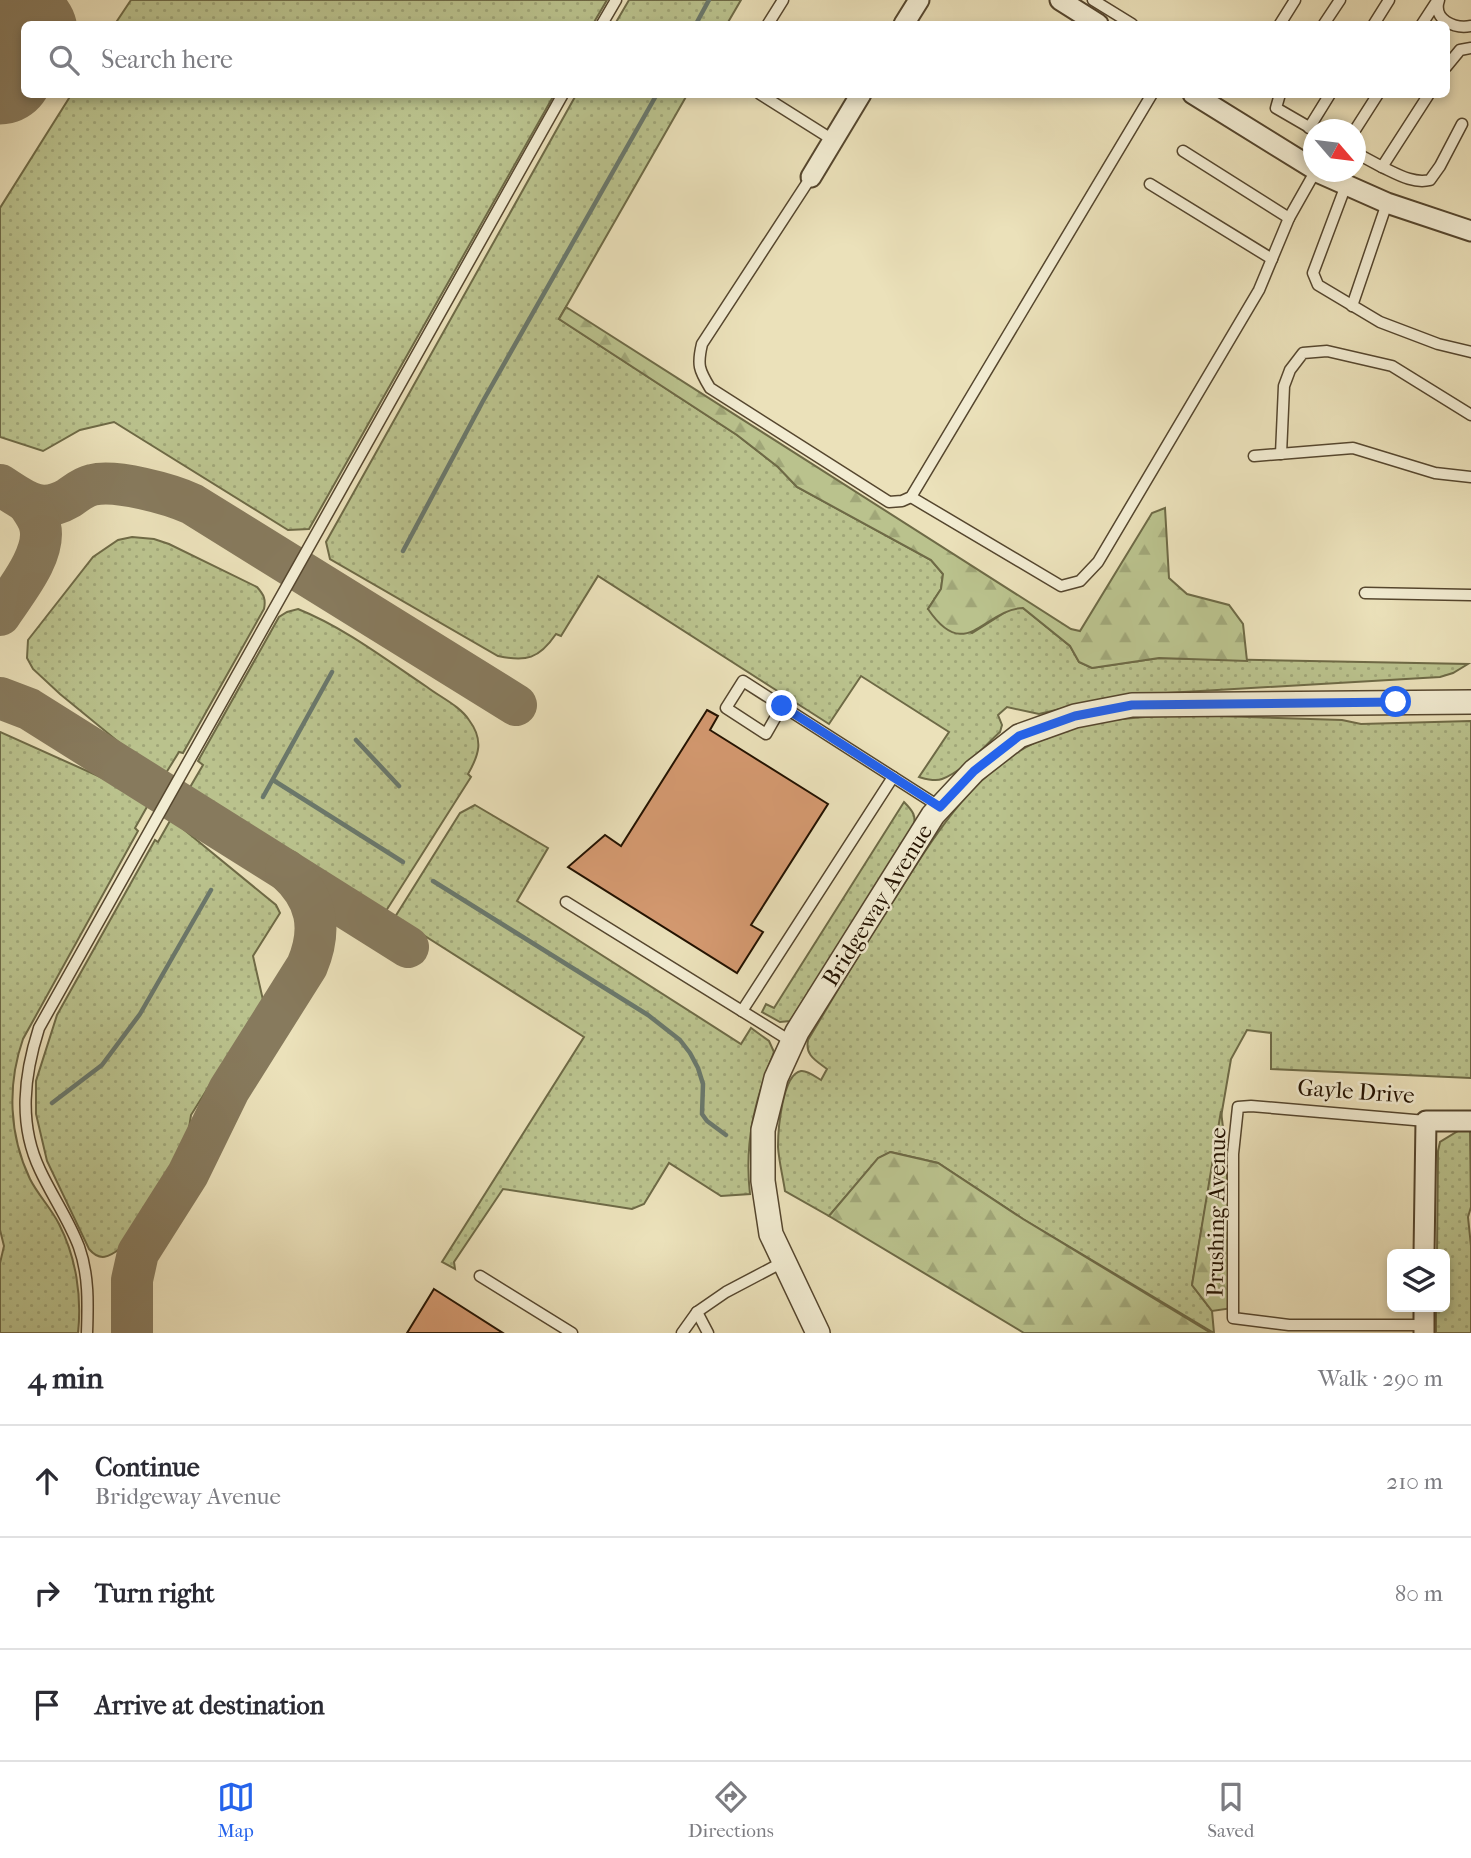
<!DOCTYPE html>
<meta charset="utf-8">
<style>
:root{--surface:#fff;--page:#f2f2f3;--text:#2b2b33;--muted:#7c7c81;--line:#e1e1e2;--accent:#2563eb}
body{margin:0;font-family:"IM FELL French Canon",serif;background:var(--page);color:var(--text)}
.controls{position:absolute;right:21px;bottom:21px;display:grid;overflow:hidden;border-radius:10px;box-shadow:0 4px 10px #0003}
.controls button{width:63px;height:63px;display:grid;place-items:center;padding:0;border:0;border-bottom:2px solid var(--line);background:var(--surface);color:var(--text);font:35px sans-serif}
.compass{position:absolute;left:1303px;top:119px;width:63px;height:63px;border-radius:50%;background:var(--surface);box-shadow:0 4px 10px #0003;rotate:118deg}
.stop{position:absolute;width:21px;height:21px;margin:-16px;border:5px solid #2563eb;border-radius:50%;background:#fff}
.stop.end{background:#2563eb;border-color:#fff;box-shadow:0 2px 7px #0008}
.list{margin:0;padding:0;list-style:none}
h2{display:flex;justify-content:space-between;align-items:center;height:91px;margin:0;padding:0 28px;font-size:30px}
h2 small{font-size:23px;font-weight:400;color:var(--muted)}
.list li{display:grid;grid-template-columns:46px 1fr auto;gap:21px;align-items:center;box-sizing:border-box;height:112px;padding:0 28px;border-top:2px solid var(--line)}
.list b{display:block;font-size:26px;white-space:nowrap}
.list p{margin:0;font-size:23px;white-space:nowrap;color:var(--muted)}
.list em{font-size:23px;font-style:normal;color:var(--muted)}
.icon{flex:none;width:38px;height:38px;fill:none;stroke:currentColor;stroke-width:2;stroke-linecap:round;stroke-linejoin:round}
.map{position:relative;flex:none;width:1471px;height:1333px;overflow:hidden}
.search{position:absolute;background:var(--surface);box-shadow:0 4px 10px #0003;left:21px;right:21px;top:21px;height:77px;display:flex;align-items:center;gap:18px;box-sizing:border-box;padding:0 24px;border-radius:10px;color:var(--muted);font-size:26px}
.sheet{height:427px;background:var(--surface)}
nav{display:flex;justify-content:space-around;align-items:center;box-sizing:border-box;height:98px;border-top:2px solid var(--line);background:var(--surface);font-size:19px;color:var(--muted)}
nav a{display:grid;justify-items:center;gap:4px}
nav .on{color:var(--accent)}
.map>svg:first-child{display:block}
</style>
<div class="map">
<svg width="1471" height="1333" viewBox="0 0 1471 1333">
<defs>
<pattern id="grass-dots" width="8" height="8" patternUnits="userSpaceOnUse" patternTransform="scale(1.75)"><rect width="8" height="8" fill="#bac28d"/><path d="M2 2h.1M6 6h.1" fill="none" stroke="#a0a678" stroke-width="1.8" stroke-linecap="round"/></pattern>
<pattern id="forest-firs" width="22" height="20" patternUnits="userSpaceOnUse" patternTransform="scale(1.75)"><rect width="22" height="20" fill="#bac28d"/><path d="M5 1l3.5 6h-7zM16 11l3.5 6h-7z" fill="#a0a678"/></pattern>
</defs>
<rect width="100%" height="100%" fill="#ebe1ba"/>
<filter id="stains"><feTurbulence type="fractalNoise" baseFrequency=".00286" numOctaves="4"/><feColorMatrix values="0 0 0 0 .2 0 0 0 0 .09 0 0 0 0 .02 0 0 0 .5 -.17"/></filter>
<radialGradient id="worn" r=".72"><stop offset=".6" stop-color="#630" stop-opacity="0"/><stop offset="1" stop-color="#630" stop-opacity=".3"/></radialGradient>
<g fill="url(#grass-dots)" stroke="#6e6a46" stroke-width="2">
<polygon points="131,0 607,0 593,24 115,24"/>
<polygon points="629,0 741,0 727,24 615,24"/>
<polygon points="71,95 554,95 309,529 288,530 114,422 80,430 43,451 0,437 0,208"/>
<path d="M576,95h111l-128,224 178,116 41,32 19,20 134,73 12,14 -2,15 -13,20 44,24 40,-25h11l47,38 9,16 13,6 67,-10 309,6 -15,9 -13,4 -307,18 -39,6 -55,13 -32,-7 -9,8 4,10 -2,7c-17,15 -36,39 -58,47 -7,3 -16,0 -23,-2l30,-45 -88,-56 -32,48 -231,-148 -37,60 -5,-2c-17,25 -30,28 -58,22l-168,-97 -4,-17z"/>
<path d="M132,537l22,2 15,5 88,43c7,8 9,12 7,22l-81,144 -4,-1 -13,21 -34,-20 -72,-59 -27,-25 -6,-11 1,-18 65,-83 25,-17z"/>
<path d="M298,609c47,19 87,50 129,78 13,10 33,19 42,33 15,20 10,35 -1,54l3,3 -85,134 -197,-122 14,-24 -5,-4 81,-144 8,-5z"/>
<path d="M1188,715l154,5 19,4 110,-3v357l-200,-9v-36l-24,-3 -16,29 -39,226 20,26 2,22 -191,-114 -85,-56 -47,-11 -12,6 -50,58 -44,-25c-2,-14 -6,-29 -7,-44 0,-16 4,-73 23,-76 6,-1 15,6 20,9l6,-11c-12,-9 -22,-14 -19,-29 29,-49 58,-98 89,-145 37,-58 76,-124 141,-154 49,-23 98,-24 150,-26z"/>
<path d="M0,732l105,47 43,26 -13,23 3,3 -115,208c-16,46 -14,96 7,140 8,16 21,29 29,45 17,33 23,72 19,109h-78v-70l4,-17 -4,-16z"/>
<path d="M904,802c9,9 13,14 9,27l-123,192 -10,1 -18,-10 4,-8 8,4z"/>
<path d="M475,805l73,43 -31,53 224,143 10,-16 18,13 5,11c-19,47 -30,91 -24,142l-29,2 -52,-33 -25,41 -12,5 -129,-20 -49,73 1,7 -13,-7 142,-225 -189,-120 65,-104z"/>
<path d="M171,819l105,86 4,8 -27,43 10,44 -72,115 -4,26 -66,107c-12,9 -21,14 -32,1l-42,-88 -11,-47v-33l21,-66 98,-175 3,2z"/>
<polygon points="1470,1129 1471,1207 1468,1217 1471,1246 1471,1333 1436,1333 1436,1307 1445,1307 1445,1254 1437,1254 1438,1151 1440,1142 1458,1131"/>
</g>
<g fill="url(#forest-firs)" stroke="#6e6a46" stroke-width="2">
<path d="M566,307l505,322 9,2 72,-118 13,-5 4,70 18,16 42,11 14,19 4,37 -88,-3 -67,10 -13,-6 -9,-16 -47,-38c-39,1 -57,57 -95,1l13,-20 2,-15 -12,-14 -134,-73 -19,-20 -41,-32 -178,-116z"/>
<polygon points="1221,1111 1226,1152 1233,1308 1212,1311 1192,1285"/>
<polygon points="890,1152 938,1163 1023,1219 1211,1333 1024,1333 829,1216 878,1158"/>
</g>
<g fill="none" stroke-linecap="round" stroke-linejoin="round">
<g stroke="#6a786c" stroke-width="4.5">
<polyline points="696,24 709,0"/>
<polyline points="403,551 483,401 657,94"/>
<polyline points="356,740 399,786"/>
<polyline points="273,780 403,862"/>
<polyline points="263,797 332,672"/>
<polyline points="433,881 648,1015 680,1040 690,1053 698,1068 703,1084 702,1114 707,1121 726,1135"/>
<polyline points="52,1103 102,1065 140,1014 211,890"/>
</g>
<g stroke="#877a5d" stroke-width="42">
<path d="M0,485c25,16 40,30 69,13 7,-5 14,-11 23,-13 24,-6 78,9 100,19l324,201"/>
<path d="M0,615c15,-23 47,-61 40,-89 -2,-9 -8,-16 -13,-24"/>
<polyline points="0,698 29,709 408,947"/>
<path d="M132,1333v-53l6,-27 50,-79 41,-84 78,-124c16,-38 10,-68 -21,-96"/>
</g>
<polyline stroke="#877a5d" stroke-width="107" points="0,71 24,32"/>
</g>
<g fill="#d49970" stroke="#231200" stroke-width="2">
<polygon points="707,710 718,716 710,730 828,804 751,925 763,932 737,973 568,867 605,835 621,846"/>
<polygon points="434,1289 503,1333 407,1333"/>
</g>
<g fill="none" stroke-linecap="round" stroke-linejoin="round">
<defs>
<g id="service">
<polyline points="1093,0 1132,24"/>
<path d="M1439,0c-7,20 16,29 32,26"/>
<polyline points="602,24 616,0"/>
<polyline points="768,24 783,0"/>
<polyline points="1280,24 1295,0"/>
<polyline points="1324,24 1340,0"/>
<polyline points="1374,24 1389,0"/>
<polyline points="1422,24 1437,1"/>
<polyline points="1446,67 1460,50 1471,48"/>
<polyline points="760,94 833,140"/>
<polyline points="1280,94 1276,108 1314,130"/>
<polyline points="1309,128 1330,94"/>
<polyline points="1355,130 1378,94"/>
<polyline points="1183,151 1289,218"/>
<polyline points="1356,153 1382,167 1429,94"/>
<path d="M1382,167c15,7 31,17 48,13l10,-14 22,-42"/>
<path d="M811,177l-109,167c-5,21 -3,26 8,44l179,114 13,-1 9,-4 241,-403"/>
<polyline points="1150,184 1272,259"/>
<polyline points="1346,185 1313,273 1318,285 1380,322 1438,344 1471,352"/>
<polyline points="1352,306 1387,203"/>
<polyline points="1281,454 1284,386 1290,370 1303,353 1327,351 1392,366 1471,415"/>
<polyline points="1254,456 1353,448 1435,473 1471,477"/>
<polyline points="911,497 1061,586 1080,581 1098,562 1259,290 1289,218 1315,172"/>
<polyline points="1365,593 1471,595"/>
<polyline points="782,706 766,734 726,708 743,681 940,807"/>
<polyline points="566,902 792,1042"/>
<polyline points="742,1011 893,777"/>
<polyline points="480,1276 572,1333"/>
<polyline points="697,1312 708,1333"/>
<polyline points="1424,1325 1289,1325 1233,1318 1233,1154 1238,1107 1251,1106 1426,1121"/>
<path d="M87,1333c1,-29 2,-58 -8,-86 -10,-27 -27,-51 -39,-77 -22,-46 -16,-95 -1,-142l524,-934"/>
<polyline points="682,1333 697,1312 726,1292 783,1262"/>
</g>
<g id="minor">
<polyline points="1060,0 1098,24"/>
<polyline points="904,24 919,0"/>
<polyline points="1193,94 1314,169"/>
<polyline points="1317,172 1387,203 1471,231"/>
<polyline points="811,177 861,94"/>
<polyline points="1424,1254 1426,1121 1471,1121"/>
<polyline points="1424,1307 1424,1333"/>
</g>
<polyline id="tertiary" points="818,1333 771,1234 763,1181 763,1130 776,1078 797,1032 933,815 974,771 1019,736 1075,716 1132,705 1471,702"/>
</defs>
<use href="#service" stroke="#55462e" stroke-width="13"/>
<use href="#minor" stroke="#55462e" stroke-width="23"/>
<use href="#tertiary" stroke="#55462e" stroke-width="26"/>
<use href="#service" stroke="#f2ecd2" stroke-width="10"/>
<use href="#minor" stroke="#f2ecd2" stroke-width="19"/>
<use href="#tertiary" stroke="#f2ecd2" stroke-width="23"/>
</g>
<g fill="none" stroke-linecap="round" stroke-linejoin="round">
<polyline stroke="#2563eb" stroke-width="9" points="782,706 940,807 974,771 1019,736 1075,716 1132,705 1396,702"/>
</g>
<g text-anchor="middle" stroke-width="5" stroke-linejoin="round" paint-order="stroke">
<g font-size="23" fill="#231200" stroke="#f2ecd2">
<text transform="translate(877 905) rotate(-58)" y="8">Bridgeway Avenue</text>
<text transform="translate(1356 1091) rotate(4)" y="8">Gayle Drive</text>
<text transform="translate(1216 1212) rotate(-89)" y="8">Prushing Avenue</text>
</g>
</g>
<rect width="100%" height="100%" filter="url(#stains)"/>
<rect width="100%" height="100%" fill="url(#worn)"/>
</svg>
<div class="controls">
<button><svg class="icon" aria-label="layers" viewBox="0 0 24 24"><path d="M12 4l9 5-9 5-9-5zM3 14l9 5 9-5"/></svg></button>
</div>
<svg class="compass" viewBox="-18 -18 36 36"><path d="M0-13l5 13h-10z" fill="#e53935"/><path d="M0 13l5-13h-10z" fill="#7c7c81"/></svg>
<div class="stop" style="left:1396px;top:702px"></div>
<div class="stop end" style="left:782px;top:706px"></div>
<div class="search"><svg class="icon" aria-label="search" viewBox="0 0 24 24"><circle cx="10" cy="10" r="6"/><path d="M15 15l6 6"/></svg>Search here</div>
</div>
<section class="sheet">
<h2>4 min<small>Walk · 290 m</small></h2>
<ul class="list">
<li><svg class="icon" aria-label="ahead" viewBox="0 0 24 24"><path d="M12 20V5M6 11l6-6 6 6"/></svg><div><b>Continue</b><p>Bridgeway Avenue</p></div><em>210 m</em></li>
<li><svg class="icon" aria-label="right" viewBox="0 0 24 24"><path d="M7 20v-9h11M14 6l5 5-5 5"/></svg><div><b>Turn right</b></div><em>80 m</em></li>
<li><svg class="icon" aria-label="arrive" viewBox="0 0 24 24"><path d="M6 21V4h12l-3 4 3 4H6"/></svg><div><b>Arrive at destination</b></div></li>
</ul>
</section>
<nav>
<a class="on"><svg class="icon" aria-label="map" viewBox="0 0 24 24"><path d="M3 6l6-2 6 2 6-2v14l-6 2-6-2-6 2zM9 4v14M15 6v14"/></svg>Map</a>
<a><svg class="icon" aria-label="directions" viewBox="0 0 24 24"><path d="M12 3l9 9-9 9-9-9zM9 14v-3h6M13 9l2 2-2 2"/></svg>Directions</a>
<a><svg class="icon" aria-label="saved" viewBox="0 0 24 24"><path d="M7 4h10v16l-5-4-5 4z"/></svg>Saved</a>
</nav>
